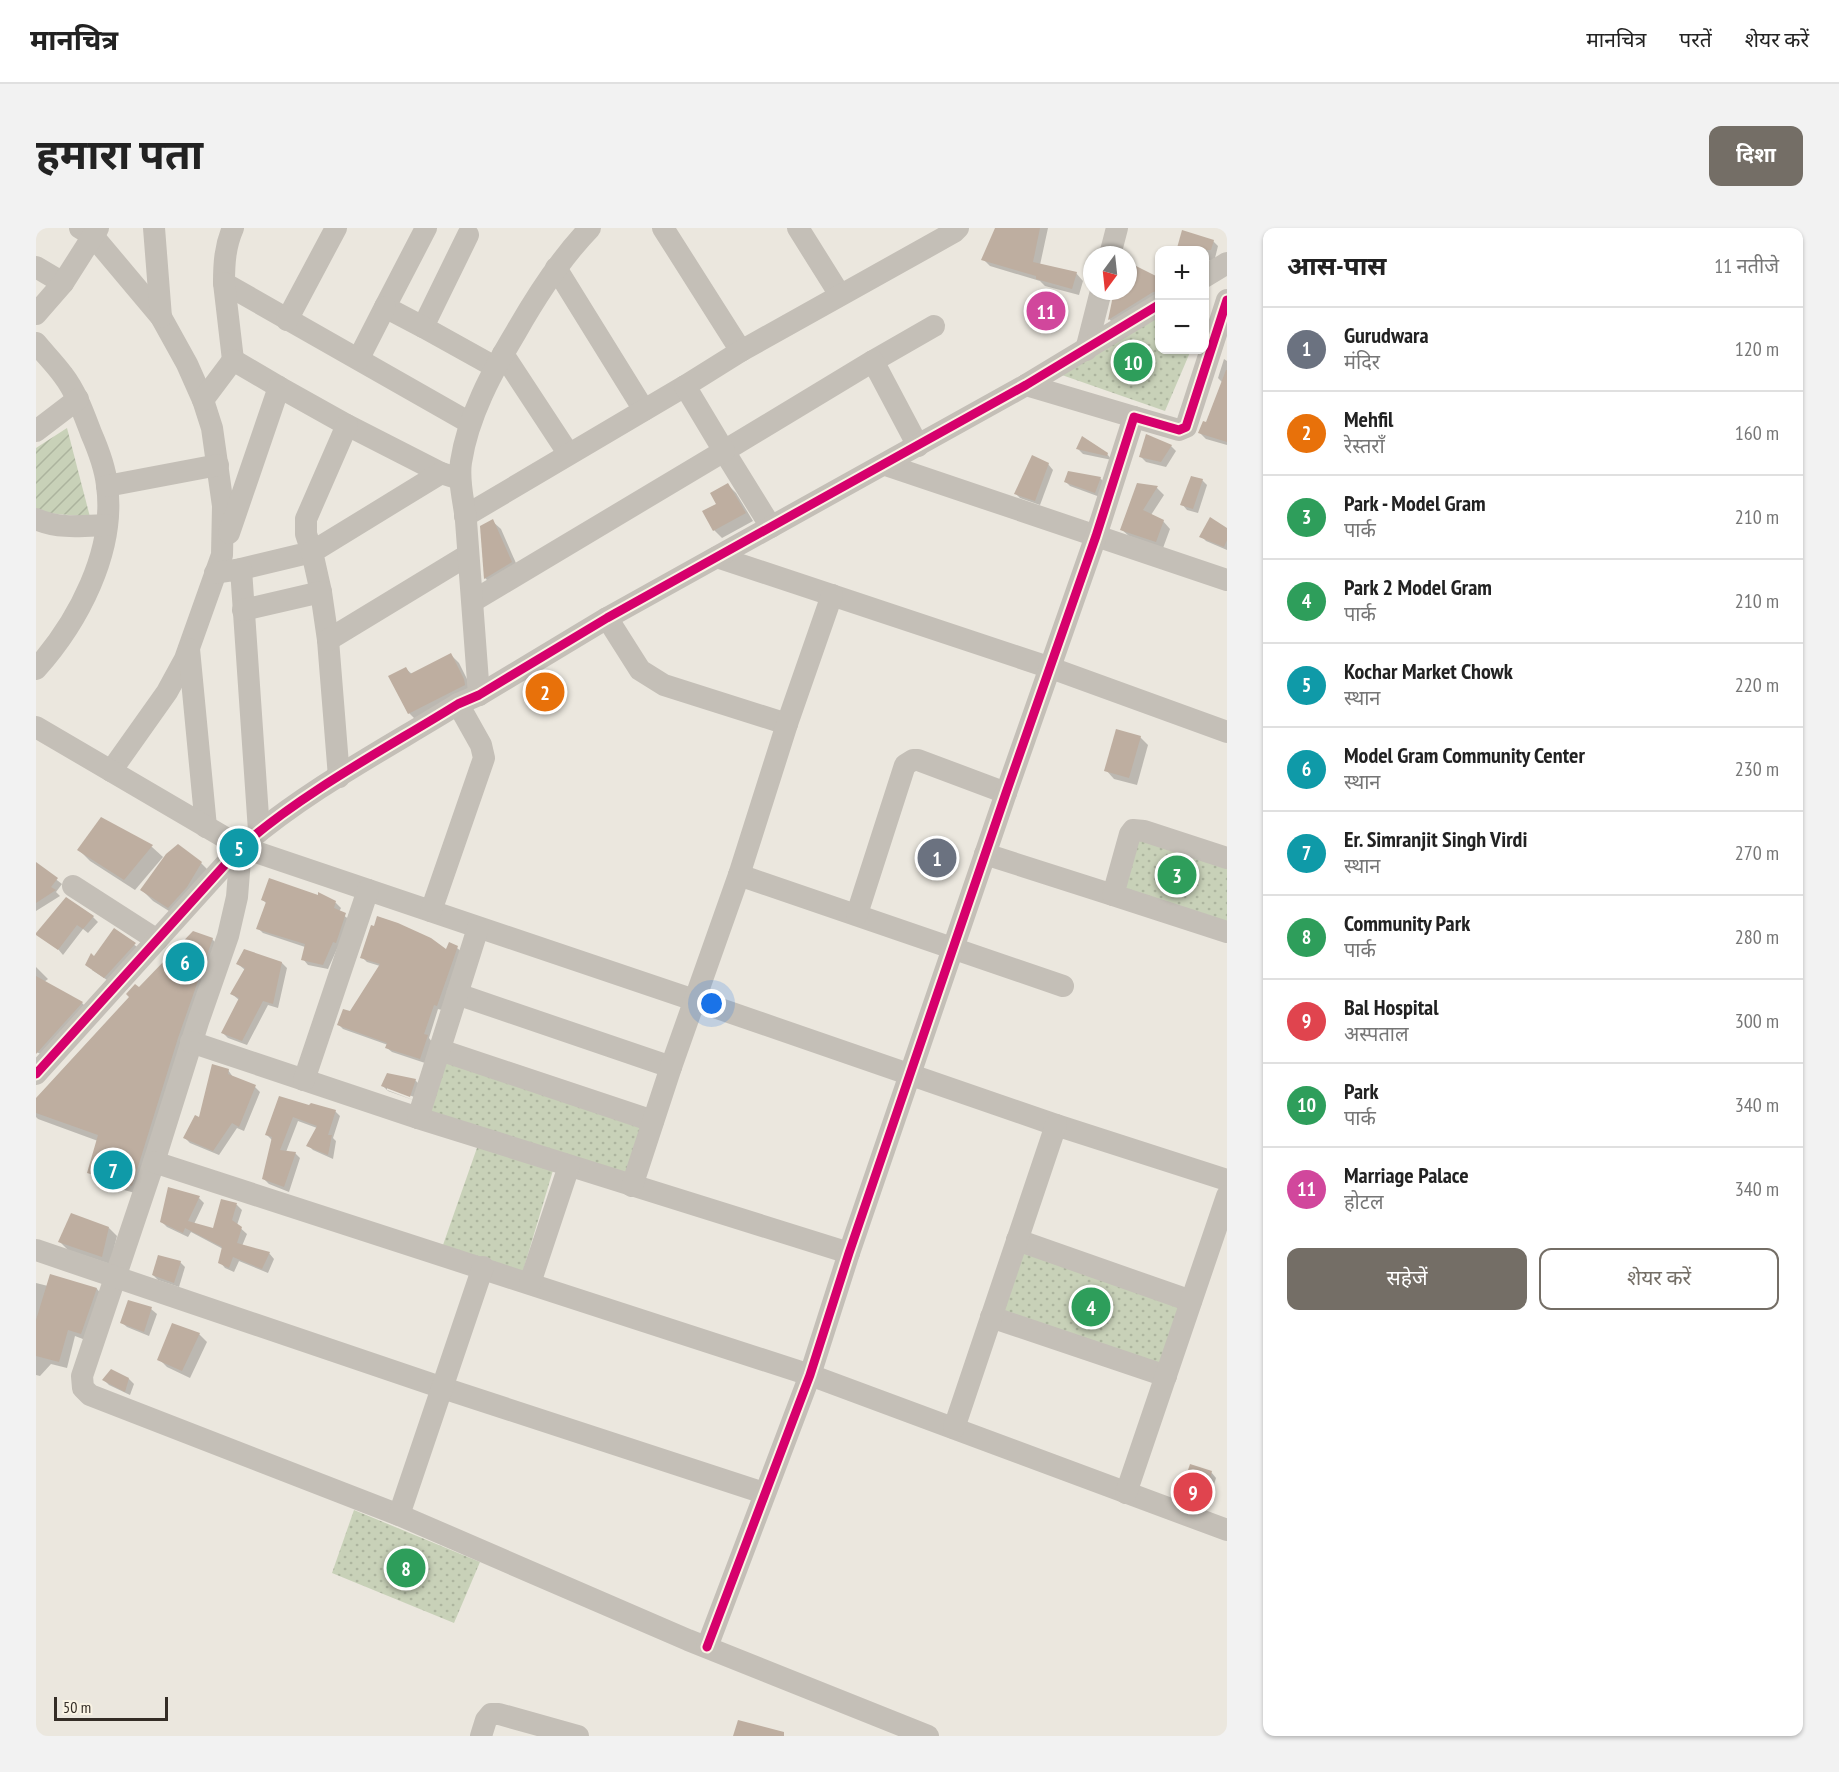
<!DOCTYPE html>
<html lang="hi">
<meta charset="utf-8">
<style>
:root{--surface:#fff;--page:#f2f2f2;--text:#222;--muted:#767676;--line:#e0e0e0;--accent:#746e66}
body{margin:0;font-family:"PT Sans Narrow","Noto Sans Devanagari",sans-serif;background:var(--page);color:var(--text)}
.controls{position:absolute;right:18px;top:18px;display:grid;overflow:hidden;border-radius:12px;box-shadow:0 2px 4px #0004}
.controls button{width:54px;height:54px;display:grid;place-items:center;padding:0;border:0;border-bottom:2px solid var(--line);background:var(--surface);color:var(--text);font:30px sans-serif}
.compass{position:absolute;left:1047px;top:18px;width:54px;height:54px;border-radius:50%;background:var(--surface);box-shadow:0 2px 4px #0004;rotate:195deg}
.scale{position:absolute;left:18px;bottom:15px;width:114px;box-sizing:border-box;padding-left:6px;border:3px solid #342d26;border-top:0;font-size:16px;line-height:21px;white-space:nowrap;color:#342d26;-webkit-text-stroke:4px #f9f3e4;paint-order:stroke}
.you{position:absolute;left:676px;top:776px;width:21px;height:21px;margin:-15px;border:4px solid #fff;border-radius:50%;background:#1a73e8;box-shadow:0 0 0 9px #1a73e833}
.badge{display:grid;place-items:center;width:39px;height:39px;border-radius:50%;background:var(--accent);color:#fff;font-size:20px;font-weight:700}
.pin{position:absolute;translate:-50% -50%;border:3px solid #fff;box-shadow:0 2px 6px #0006}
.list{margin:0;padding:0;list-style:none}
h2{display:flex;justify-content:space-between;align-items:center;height:78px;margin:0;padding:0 24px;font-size:26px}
h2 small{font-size:20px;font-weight:400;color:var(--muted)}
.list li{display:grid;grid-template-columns:39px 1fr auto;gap:18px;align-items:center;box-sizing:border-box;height:84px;padding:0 24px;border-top:2px solid var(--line)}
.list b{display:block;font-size:22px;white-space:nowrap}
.list p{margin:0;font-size:20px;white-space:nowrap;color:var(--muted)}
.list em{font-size:20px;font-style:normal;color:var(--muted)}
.actions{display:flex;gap:12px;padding:18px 24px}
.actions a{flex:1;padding:14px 0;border:2px solid var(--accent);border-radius:12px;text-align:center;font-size:21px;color:var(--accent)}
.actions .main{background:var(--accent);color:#fff}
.map{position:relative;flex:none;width:1191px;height:1508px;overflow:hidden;border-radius:12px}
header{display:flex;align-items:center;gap:36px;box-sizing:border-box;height:84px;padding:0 30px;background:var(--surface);border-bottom:2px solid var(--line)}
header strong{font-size:28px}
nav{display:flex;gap:33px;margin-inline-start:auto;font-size:21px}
.intro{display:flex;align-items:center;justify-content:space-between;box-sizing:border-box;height:144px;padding:0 36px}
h1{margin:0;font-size:42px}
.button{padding:15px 27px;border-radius:12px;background:var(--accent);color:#fff;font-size:21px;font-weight:700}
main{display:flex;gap:36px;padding:0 36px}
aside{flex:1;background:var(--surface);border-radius:12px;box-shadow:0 2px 4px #0004}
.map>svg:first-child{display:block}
</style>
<header>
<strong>मानचित्र</strong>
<nav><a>मानचित्र</a><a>परतें</a><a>शेयर करें</a></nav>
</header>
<div class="intro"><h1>हमारा पता</h1><a class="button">दिशा</a></div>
<main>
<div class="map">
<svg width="1191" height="1508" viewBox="0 0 1191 1508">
<defs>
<pattern id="park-dots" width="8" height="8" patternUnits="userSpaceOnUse" patternTransform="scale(1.5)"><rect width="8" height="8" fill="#c8d1b8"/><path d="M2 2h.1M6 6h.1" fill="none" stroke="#acb49e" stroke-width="1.8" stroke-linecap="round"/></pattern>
<pattern id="garden-furrows" width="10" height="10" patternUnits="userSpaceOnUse" patternTransform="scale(1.5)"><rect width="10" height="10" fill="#c8d1b8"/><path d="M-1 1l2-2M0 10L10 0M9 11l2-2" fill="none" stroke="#acb49e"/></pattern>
</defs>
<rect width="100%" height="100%" fill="#ebe7de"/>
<g fill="url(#park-dots)">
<polygon points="1123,87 1124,122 1155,122 1129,183 1023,146"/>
<polygon points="1102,610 1191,638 1191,697 1090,664 1089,656"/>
<polygon points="407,831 612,892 592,954 388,888"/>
<polygon points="442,917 518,939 487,1043 407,1017"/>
<polygon points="988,1020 1145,1071 1124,1139 965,1087"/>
<polygon points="318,1282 444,1334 418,1395 296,1345"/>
</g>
<polygon fill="url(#garden-furrows)" points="31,200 54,289 0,284 0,220"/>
<g fill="#0003">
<polygon points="961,0 1012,0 1004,37 1040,45 1047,53 1043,67 1009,58 1004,53 954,38 947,31"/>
<polygon points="1177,13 1182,18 1178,34 1168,31 1168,22 1146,22 1143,20"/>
<polygon points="1124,52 1124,73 1081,99 1073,91 1079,63 1092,63 1092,60"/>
<polygon points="1188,131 1191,133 1191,217 1170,211 1164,205 1171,196 1187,155 1182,150"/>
<polygon points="1135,218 1140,223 1130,239 1110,234 1105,229"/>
<polygon points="1042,221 1071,226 1076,232 1047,226"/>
<polygon points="1012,236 1017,242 1004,277 984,270 979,265"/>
<polygon points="1064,250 1069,255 1064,269 1034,258 1029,253"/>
<polygon points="1166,252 1171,257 1162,285 1151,282 1146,276"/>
<polygon points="1102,256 1121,260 1128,267 1115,287 1127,293 1134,301 1127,320 1093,308 1085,301"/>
<polygon points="692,257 700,265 717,293 686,310 678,302"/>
<polygon points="456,293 465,301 483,342 457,358 449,350"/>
<polygon points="1191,302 1191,322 1170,313 1165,308"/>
<polygon points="415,427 423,435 436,461 381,493 373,485 370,441 376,446"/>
<polygon points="1104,509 1112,517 1101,557 1078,551 1070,542"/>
<polygon points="65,591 116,619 127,629 99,662 54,633 43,622"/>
<polygon points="165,635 176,646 144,690 117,673 106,662"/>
<polygon points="0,636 26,656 20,664 24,668 0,683"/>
<polygon points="282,669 300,675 305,680 303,684 314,692 292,741 272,737 267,731 269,719 227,705 222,700 231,676 227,672"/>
<polygon points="57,689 62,694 52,705 47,701 27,727 5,701"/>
<polygon points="78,702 104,721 74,754 56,742 59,730"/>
<polygon points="176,711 187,722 106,967 63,955 53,944 62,913 2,891 0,889 0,872 103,761"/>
<polygon points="421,720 426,724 406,782 402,781 393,810 396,814 389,835 356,824 351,820 352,817 307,801 303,797 315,785 344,738 331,734 326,729 411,723"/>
<polygon points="246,735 251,740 242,780 232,777 211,817 192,810 187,805 203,772 196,766 209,742 202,736"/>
<polygon points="0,739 12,751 8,754 46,775 52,781 10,828 0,824"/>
<polygon points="192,842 197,849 219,859 224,864 208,903 201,900 183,927 154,915 149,910 164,891"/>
<polygon points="379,852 384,857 381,870 351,859 351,862 380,873 352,863 347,858"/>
<polygon points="244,870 274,879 299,883 304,888 297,910 300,913 297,931 277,922 272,917 281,900 262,893 250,924 259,925 264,930 253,964 233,956 228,951 237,913 231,907"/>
<polygon points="163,970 168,975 158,996 178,1002 186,972 201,977 206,982 201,997 211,1006 206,1018 233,1025 238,1031 232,1045 203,1033 198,1044 189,1040 184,1034 187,1021 155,1004 152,1009 131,999 125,993"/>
<polygon points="73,1000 81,1008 74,1036 32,1022 24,1014"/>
<polygon points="144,1034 149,1039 143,1059 122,1052 117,1047"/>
<polygon points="15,1048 61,1061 68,1069 52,1113 39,1108 31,1140 15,1136 4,1148 0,1147 0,1055 12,1058"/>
<polygon points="115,1081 121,1086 113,1108 91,1099 85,1094"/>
<polygon points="163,1106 171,1114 154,1150 131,1139 123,1131"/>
<polygon points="93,1151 98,1156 94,1167 73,1157 68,1152"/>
<polygon points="1175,1244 1180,1250 1170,1282 1150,1275 1145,1269"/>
</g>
<g fill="#beaea0">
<polygon points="959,0 1004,0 997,34 1041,44 1036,61 1000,51 1000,48 945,32"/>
<polygon points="1146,2 1178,12 1175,22 1150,22 1141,20"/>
<polygon points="1096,36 1124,50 1124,63 1117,64 1072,92 1078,63 1092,63"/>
<polygon points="1190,142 1191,142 1191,214 1162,205 1167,193 1170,194"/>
<polygon points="1110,206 1136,217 1125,234 1103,229"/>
<polygon points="1046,208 1072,225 1071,228 1040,221"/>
<polygon points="996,227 1013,235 999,273 978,266"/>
<polygon points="1032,243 1065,249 1059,265 1028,254"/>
<polygon points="1155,248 1167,251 1157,281 1144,277"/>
<polygon points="692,255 710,285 677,303 666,283 680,276 674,265"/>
<polygon points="1101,255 1122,258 1107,282 1128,292 1120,314 1084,302"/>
<polygon points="1174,289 1191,300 1191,312 1188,319 1163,309"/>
<polygon points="457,291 476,334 448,351 444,298"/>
<polygon points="415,425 428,451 429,457 372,486 352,448 370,439 374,446"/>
<polygon points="1080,501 1105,508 1093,550 1068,543"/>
<polygon points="65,589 117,617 88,652 41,622"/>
<polygon points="142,616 166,634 151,659 132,680 104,662 130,626"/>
<polygon points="0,634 22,650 15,659 20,662 0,675"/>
<polygon points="233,650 282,667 282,664 300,673 298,680 310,685 300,715 297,714 287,737 265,732 269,716 220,701 230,674 225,672"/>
<polygon points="30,669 58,688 47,701 41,697 22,722 0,707 0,705"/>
<polygon points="341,688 362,695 395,710 410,721 413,714 422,718 401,778 398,777 388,806 392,807 384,831 349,820 351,815 301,797 307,781 314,783 344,736 324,730 335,697 338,698"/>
<polygon points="78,700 100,715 68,750 49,737 55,725 58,728"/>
<polygon points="157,703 177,710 142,810 96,958 51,945 62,907 0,885 0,870 93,769 90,766 99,756 103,759"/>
<polygon points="208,721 246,734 237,776 227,773 206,813 185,805 203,770 194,766 209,740 200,736"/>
<polygon points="0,748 47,774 0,826"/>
<polygon points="176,836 193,841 192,846 220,857 203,899 196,895 177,923 147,910 159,887 163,889"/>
<polygon points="351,845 380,851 374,869 345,858"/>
<polygon points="243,868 273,877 275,875 300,882 292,907 296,907 292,927 270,918 281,898 257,889 244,922 260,924 248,959 226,951 236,909 229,907"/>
<polygon points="132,959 164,968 152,993 177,1000 185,971 201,975 196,992 206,999 201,1015 234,1024 226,1041 197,1029 193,1040 182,1035 186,1019 149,1000 147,1005 124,994"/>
<polygon points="35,985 73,999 66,1029 22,1014"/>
<polygon points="122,1027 145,1033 138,1055 116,1047"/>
<polygon points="14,1046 61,1060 45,1106 32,1102 23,1134 0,1128 0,1092"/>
<polygon points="92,1072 116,1079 108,1104 84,1095"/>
<polygon points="136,1095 164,1105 146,1143 121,1132"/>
<polygon points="75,1141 93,1150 89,1164 66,1152"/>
<polygon points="1154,1236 1176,1243 1165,1278 1143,1270"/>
<polygon points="702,1492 748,1504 748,1508 697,1508"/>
</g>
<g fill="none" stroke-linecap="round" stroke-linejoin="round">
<g stroke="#c4bfb7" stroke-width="22">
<polyline points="44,0 57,8 125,89 151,136 167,172 176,200 187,278 186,327 149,431 131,464 75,543"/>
<polyline points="118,0 125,89"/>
<path d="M197,0c-8,18 -9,36 -9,55l246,140"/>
<polyline points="627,0 705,123"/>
<polyline points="762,0 804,67"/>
<polyline points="432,7 387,99 459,139"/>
<polyline points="1074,27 1081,0"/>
<polyline points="0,39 27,55"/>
<polyline points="520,40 608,182"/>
<polyline points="1168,49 1191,35"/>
<polyline points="188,55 197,132"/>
<polyline points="0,86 27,55 62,0"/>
<polyline points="251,92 300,0"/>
<polyline points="387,99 349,79 390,0"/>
<path d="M0,115c9,11 19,21 27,32 13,17 20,37 28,58 7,16 14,34 16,52 9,66 -29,137 -71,184"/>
<polyline points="1050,122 1065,63"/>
<polyline points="467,126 532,225"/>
<polyline points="323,130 349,79"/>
<polyline points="837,133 898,98"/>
<polyline points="990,157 1098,189"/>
<polyline points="167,172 197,132 243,159"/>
<polyline points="0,203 42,171"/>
<polyline points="850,237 1191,352"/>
<polyline points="71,258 182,237"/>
<polyline points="429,288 649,158"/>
<path d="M0,291c22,10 46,7 70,6"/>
<polyline points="735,299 688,223 837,133 882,218"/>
<polyline points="193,305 243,159 311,197 405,245 424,251"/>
<polyline points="681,329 1015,440 1191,504"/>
<polyline points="205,341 276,324 270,306 270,291 311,197"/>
<polyline points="179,345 205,341 223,603"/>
<polyline points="285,364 276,324 405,245"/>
<polyline points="437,373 688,223 649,158 705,123 918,4 922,0"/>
<polyline points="207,382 285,364 292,412 303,549"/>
<polyline points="571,390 604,442 628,457 751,496"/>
<polyline points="292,412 432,327"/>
<polyline points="153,421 170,599"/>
<path d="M443,467c-4,-58 -9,-116 -13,-174 -2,-20 -8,-39 -5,-59 7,-46 31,-90 55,-130 21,-37 44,-73 74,-104"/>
<polyline points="0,499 205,619 658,772 1020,897 1191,952"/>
<polyline points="205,619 201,669 192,708 162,794 118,934 46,1148 47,1160 54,1167 363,1287"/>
<polyline points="949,626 1077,667"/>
<polyline points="1191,630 1108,603 1097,602 1094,606 1077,667 1191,704"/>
<polyline points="703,647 1027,758"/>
<polyline points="37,658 121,712"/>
<polyline points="395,683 448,530 445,517 422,476"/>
<polyline points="821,686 869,537 877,532 882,532 970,565"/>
<polyline points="421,766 635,839"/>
<polyline points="155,814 382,890 813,1025"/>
<polyline points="404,822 617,893"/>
<path d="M0,846l205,-227c62,-55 146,-99 217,-143l21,-9 128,-77 419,-233 134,-81"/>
<polyline points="268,852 332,662"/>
<polyline points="382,890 442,700"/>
<polyline points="118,934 774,1147 1191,1302"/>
<polyline points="596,958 635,839 703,647 751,496 796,367"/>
<polyline points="981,1012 1155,1073"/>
<polyline points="0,1022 407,1160 728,1265"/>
<polyline points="447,1039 363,1287 652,1412 892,1508"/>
<polyline points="494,1055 533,938"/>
<polyline points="955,1089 1130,1148"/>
<polyline points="918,1200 1020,897"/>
<polyline points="1090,1265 1191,968"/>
<polyline points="671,1419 774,1147 813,1025 970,565 1060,308 1098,189 1143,202 1150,199 1191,72"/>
<polyline points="445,1508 450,1492 455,1486 463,1486 542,1508"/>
</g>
<defs>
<g id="cycleway">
<path d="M0,846l205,-227c62,-55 146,-99 217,-143l21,-9 128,-77 419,-233 134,-81"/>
<polyline points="671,1419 774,1147 813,1025 970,565 1060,308 1098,189 1143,202 1150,199 1191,72"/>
</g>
</defs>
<use href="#cycleway" stroke="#f9f3e4" stroke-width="13"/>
<use href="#cycleway" stroke="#d6006c" stroke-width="9"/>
</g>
</svg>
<div class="controls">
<button>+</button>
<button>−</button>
</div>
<svg class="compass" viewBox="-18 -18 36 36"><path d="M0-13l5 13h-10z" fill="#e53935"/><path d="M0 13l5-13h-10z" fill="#767676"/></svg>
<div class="scale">50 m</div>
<div class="you"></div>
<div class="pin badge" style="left:901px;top:630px;background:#6b7280">1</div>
<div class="pin badge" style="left:509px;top:464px;background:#e8710a">2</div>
<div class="pin badge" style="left:1141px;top:647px;background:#2e9e5b">3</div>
<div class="pin badge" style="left:1055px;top:1079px;background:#2e9e5b">4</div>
<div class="pin badge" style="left:203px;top:620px;background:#0f9aa8">5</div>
<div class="pin badge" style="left:149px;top:734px;background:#0f9aa8">6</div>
<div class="pin badge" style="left:77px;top:942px;background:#0f9aa8">7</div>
<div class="pin badge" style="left:370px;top:1340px;background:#2e9e5b">8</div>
<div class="pin badge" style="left:1157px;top:1264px;background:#e0444e">9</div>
<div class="pin badge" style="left:1097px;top:134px;background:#2e9e5b">10</div>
<div class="pin badge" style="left:1010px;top:83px;background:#d1479c">11</div>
</div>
<aside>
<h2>आस-पास<small>11 नतीजे</small></h2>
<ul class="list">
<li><span class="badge" style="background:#6b7280">1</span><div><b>Gurudwara</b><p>मंदिर</p></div><em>120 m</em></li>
<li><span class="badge" style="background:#e8710a">2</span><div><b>Mehfil</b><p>रेस्तराँ</p></div><em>160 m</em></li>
<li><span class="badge" style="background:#2e9e5b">3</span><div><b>Park - Model Gram</b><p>पार्क</p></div><em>210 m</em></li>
<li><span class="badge" style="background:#2e9e5b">4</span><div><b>Park 2 Model Gram</b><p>पार्क</p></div><em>210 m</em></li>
<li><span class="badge" style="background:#0f9aa8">5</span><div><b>Kochar Market Chowk</b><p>स्थान</p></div><em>220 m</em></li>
<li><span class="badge" style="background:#0f9aa8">6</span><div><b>Model Gram Community Center</b><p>स्थान</p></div><em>230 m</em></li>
<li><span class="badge" style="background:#0f9aa8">7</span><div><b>Er. Simranjit Singh Virdi</b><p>स्थान</p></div><em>270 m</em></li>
<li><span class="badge" style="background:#2e9e5b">8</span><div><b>Community Park</b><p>पार्क</p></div><em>280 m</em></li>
<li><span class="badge" style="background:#e0444e">9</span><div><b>Bal Hospital</b><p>अस्पताल</p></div><em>300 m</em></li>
<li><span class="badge" style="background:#2e9e5b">10</span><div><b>Park</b><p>पार्क</p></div><em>340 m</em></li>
<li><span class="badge" style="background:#d1479c">11</span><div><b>Marriage Palace</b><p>होटल</p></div><em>340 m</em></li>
</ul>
<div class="actions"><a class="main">सहेजें</a><a>शेयर करें</a></div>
</aside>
</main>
